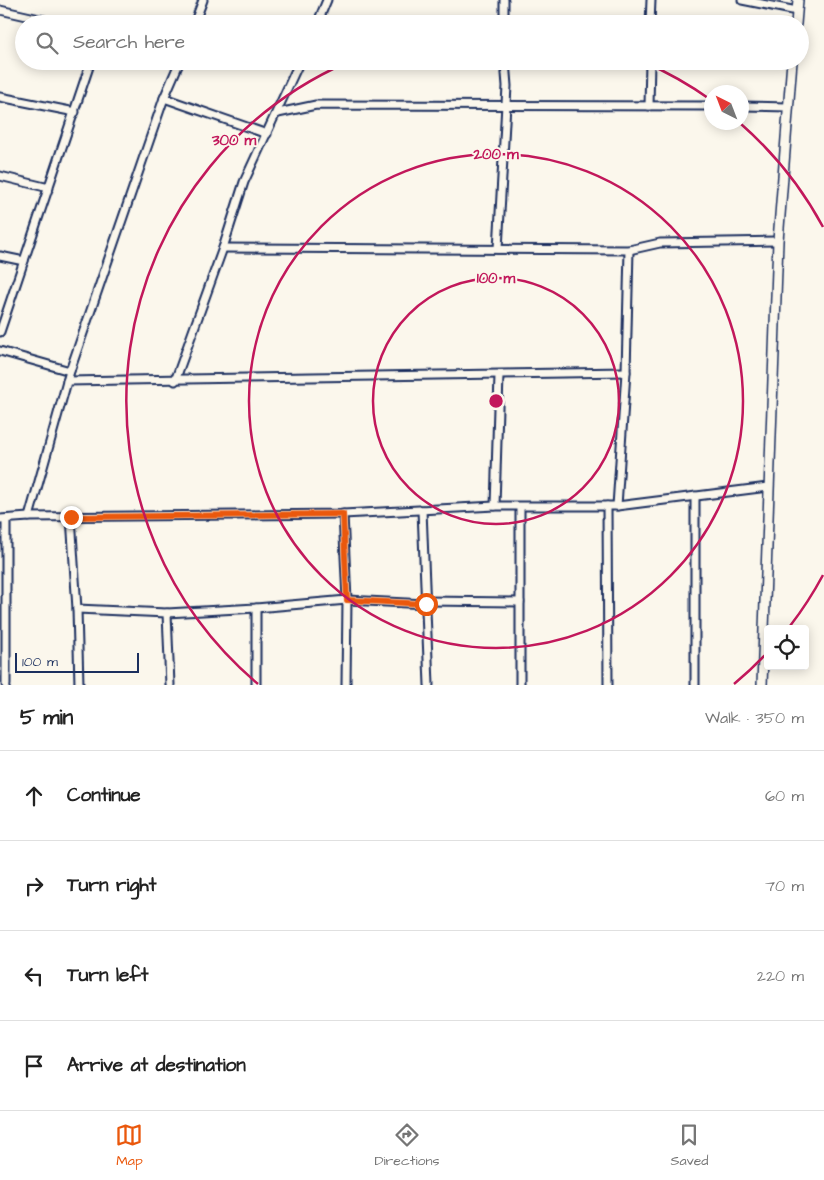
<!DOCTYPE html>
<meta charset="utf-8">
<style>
:root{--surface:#fff;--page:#f2f2f2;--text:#222;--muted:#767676;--line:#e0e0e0;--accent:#ea580c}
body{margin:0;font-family:"Architects Daughter",sans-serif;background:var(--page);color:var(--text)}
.controls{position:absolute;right:15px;bottom:15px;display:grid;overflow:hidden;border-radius:5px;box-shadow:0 2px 12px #0003}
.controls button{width:45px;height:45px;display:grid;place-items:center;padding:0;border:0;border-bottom:1px solid var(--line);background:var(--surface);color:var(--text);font:25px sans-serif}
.compass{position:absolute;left:704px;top:85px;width:45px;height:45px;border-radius:50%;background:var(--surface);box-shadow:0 2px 12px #0003;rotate:318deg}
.scale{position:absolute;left:15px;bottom:12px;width:124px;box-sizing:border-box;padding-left:5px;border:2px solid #1b2f5e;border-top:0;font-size:14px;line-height:18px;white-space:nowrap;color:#1b2f5e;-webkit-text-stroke:4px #fbf7ec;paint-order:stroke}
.stop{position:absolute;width:15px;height:15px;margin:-11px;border:4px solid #ea580c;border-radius:50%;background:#fff}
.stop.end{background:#ea580c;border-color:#fff;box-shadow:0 1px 5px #0008}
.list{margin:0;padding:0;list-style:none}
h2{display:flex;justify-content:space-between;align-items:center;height:65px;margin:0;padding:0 20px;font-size:21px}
h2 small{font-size:16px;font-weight:400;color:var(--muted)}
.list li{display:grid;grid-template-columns:32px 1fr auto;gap:15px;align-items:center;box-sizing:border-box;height:90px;padding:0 20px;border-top:1px solid var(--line)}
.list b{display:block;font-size:19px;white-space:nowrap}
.list em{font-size:16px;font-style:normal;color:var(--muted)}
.icon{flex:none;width:28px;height:28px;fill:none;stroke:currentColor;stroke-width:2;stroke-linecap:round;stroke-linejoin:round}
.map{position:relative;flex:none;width:824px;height:685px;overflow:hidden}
.search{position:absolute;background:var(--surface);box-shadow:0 2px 12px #0003;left:15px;right:15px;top:15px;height:55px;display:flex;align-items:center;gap:12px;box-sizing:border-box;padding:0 18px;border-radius:28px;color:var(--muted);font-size:19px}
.sheet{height:425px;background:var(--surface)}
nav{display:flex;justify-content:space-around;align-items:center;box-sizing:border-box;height:70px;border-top:1px solid var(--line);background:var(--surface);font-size:14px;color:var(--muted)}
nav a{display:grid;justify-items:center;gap:2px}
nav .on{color:var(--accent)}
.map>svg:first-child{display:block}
</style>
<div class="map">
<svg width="824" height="685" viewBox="0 0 824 685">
<rect width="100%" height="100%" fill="#fbf7ec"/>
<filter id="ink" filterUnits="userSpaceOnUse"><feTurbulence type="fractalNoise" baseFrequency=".02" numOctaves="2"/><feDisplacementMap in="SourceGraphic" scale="10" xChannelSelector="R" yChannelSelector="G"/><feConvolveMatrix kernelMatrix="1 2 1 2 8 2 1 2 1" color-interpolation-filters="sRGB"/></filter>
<g filter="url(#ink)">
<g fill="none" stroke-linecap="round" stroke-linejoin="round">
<defs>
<g id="street">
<polyline points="504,0 504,24"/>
<polyline points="742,0 797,11"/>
<polyline points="0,10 62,24"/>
<polyline points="194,24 203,0"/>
<polyline points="317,24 327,0"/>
<polyline points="650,24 651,0"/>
<polyline points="0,97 75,112"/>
<polyline points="164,98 267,134"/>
<polyline points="649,106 650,61"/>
<polyline points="742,106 788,107"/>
<polyline points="278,113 316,105 712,106"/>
<polyline points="0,176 49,188"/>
<polyline points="223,248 629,250 660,243 778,241"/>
<polyline points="498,249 507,86 505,61"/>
<polyline points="0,256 24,261"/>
<polyline points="0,332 91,61"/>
<polyline points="0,351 70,371"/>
<polyline points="67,381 626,372"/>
<polyline points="175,381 223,248 244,182 300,61"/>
<polyline points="695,496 695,685"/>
<polyline points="495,506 499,375"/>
<polyline points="607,506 608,685"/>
<polyline points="617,506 626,372 629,250"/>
<polyline points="520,507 520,685"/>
<polyline points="422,510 429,685"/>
<polyline points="343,514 347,600 346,685"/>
<polyline points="29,517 70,371 164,98 180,61"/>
<polyline points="71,517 77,609 79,685"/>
<polyline points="0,519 29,517 343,514 495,506 617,506 768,487"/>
<polyline points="6,519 6,685"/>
<polyline points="426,601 520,602"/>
<polyline points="256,608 256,685"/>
<polyline points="77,609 167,613 256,608 347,600 426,604"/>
<polyline points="167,613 170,685"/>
</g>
<g id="secondary">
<polyline points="796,24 798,0"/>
<polyline points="762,685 778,241 792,61"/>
</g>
</defs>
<use href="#street" stroke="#1b2f5e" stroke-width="11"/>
<use href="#secondary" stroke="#1b2f5e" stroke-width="12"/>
<use href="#street" stroke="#fbf7ec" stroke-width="7"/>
<use href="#secondary" stroke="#fbf7ec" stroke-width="9"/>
</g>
</g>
<g fill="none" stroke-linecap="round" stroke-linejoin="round" filter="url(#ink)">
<polyline stroke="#ea580c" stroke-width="6" points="71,517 343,514 347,600 426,604"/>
</g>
<g fill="none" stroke="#c2185b" stroke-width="2.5">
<circle cx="496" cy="401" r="123"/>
<circle cx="496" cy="401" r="247"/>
<path d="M823 575A370 370 0 0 1 790 626M767 653A370 370 0 0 1 734 684M258 684A370 370 0 0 1 348 62M644 62A370 370 0 0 1 711 100M741 124A370 370 0 0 1 823 227"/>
</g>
<circle cx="496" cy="401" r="8" fill="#c2185b" stroke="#fbf7ec" stroke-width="2.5"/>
<g font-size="15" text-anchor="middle" font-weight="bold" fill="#c2185b" stroke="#fbf7ec" stroke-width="4" stroke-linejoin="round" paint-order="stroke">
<text x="234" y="145">300 m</text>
<text x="496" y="159">200 m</text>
<text x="496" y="283">100 m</text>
</g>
</svg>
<div class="controls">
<button><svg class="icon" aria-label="locate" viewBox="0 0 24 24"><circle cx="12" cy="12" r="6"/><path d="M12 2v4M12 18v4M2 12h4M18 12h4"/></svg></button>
</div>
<svg class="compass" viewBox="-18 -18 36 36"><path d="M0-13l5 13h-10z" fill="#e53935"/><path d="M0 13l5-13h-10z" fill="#767676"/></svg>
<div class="scale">100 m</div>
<div class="stop" style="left:426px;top:604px"></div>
<div class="stop end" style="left:71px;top:517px"></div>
<div class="search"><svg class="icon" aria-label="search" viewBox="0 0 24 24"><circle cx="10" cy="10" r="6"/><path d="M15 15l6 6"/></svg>Search here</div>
</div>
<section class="sheet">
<h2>5 min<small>Walk · 350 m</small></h2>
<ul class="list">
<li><svg class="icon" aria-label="ahead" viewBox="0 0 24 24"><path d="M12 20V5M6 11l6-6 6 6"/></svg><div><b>Continue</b></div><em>60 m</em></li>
<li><svg class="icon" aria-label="right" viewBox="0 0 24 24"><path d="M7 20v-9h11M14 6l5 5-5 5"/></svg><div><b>Turn right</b></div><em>70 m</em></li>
<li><svg class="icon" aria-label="left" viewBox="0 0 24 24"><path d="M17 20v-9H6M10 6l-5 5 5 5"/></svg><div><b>Turn left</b></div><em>220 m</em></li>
<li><svg class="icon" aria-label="arrive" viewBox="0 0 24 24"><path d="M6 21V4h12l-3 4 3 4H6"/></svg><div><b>Arrive at destination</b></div></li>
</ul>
</section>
<nav>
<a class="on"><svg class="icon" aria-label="map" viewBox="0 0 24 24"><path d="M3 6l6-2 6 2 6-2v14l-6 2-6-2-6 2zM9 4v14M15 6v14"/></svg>Map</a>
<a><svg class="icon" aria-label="directions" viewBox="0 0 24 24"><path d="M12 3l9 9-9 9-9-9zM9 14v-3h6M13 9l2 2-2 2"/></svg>Directions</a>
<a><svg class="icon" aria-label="saved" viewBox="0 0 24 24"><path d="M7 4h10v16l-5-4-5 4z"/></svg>Saved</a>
</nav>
